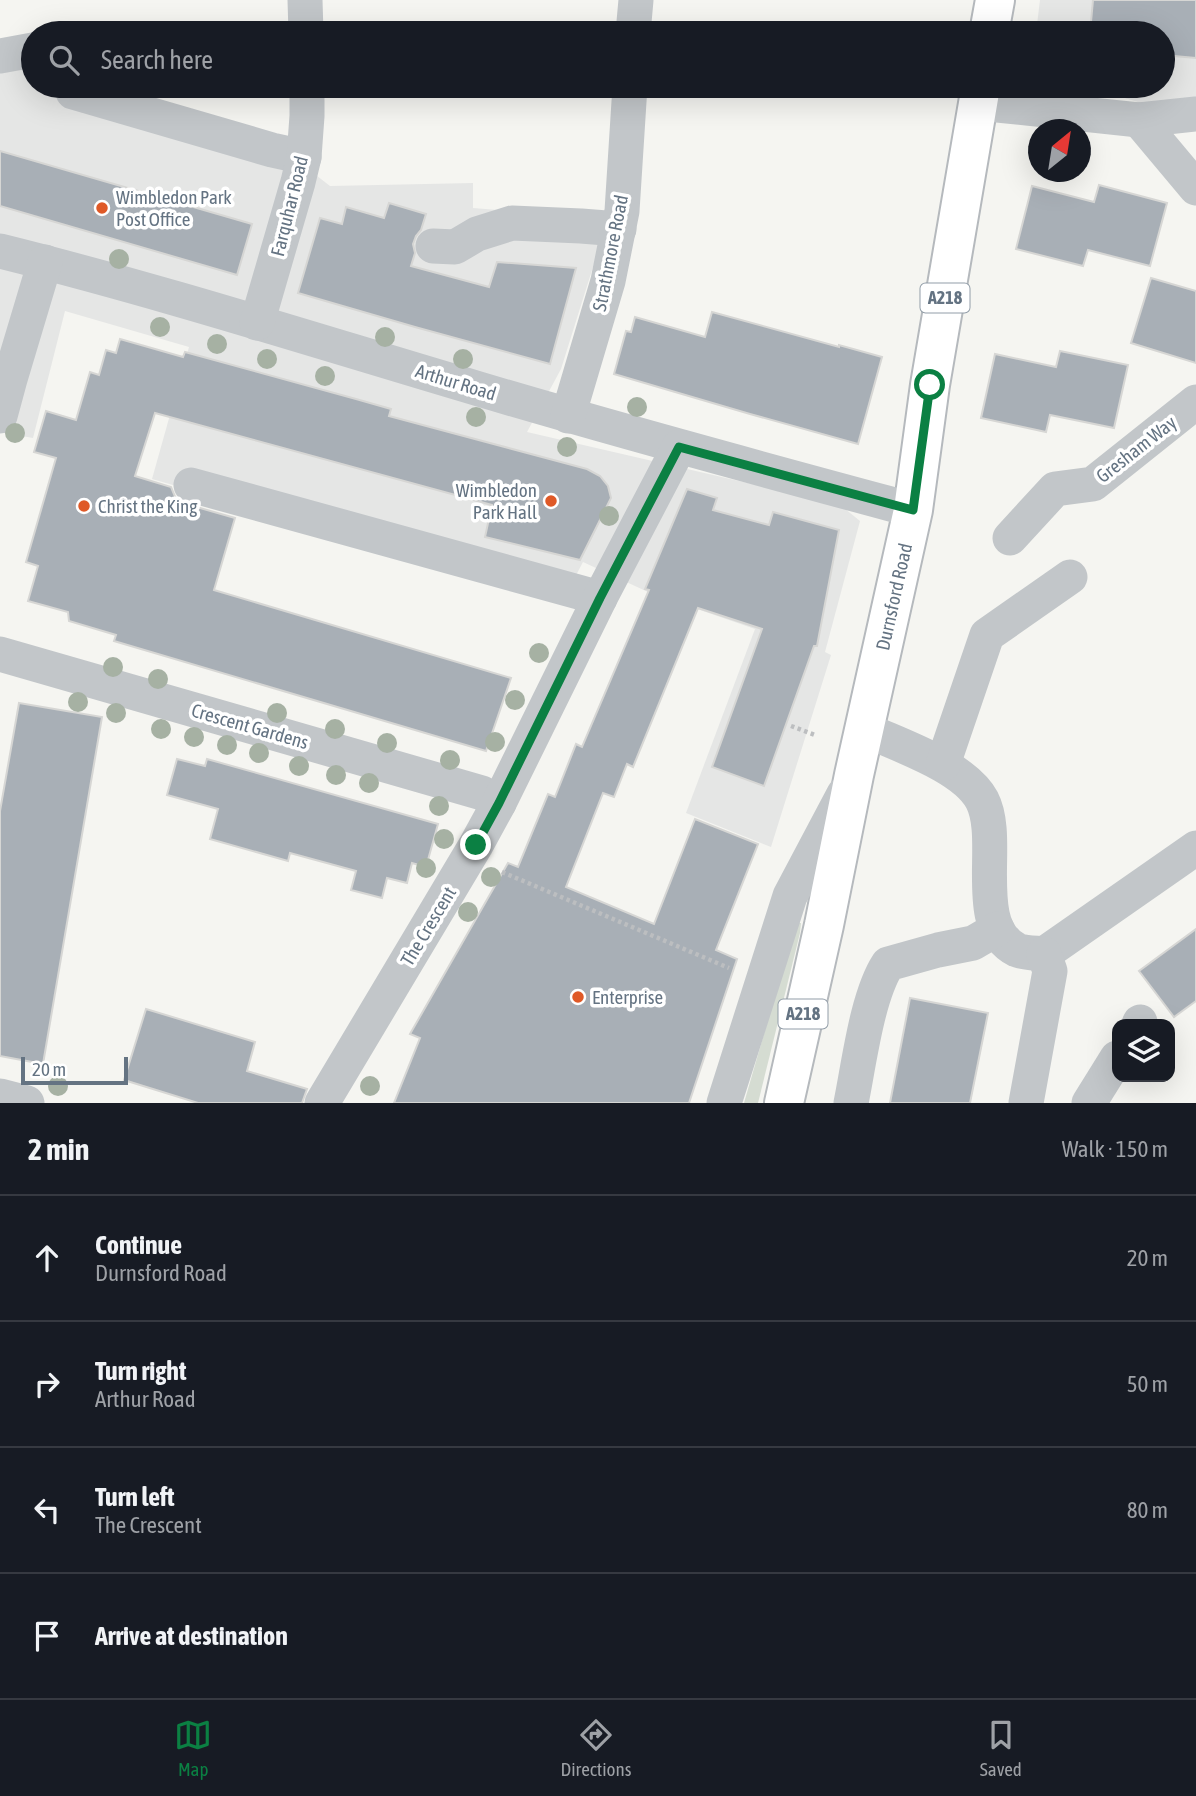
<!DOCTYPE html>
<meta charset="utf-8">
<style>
:root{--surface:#171b24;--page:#242831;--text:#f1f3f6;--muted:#9ea1a6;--line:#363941;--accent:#0b8043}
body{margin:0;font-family:"Asap Condensed",sans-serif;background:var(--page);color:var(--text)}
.controls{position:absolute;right:21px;bottom:21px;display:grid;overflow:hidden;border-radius:14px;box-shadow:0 7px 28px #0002}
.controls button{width:63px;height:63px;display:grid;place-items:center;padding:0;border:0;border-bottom:2px solid var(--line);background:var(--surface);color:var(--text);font:35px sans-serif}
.compass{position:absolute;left:1028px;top:119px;width:63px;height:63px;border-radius:50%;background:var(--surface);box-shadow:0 7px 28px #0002;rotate:30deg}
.scale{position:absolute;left:21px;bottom:18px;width:107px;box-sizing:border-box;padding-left:7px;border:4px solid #647382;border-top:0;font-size:19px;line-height:24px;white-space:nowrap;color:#647382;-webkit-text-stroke:5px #fff;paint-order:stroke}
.stop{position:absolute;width:21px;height:21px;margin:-16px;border:5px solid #0b8043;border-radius:50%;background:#fff}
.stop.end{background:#0b8043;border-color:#fff;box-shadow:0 2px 7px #0008}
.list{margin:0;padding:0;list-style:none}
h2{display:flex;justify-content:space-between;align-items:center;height:91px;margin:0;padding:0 28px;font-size:30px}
h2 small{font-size:23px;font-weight:400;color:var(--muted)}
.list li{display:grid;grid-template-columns:46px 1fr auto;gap:21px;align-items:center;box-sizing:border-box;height:126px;padding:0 28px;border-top:2px solid var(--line)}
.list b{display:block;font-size:26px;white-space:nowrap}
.list p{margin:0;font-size:23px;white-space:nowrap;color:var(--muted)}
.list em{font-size:23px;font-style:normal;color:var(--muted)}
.icon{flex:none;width:38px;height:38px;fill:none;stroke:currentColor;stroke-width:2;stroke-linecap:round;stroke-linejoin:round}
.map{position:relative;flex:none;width:1196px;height:1103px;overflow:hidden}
.search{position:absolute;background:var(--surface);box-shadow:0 7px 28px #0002;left:21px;right:21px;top:21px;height:77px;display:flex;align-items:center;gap:18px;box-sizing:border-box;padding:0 24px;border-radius:38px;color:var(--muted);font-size:26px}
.sheet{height:595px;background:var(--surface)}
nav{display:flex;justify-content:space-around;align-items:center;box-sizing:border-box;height:98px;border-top:2px solid var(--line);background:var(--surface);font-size:19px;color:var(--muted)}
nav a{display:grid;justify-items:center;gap:4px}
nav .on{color:var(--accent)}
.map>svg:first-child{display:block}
</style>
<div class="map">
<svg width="1196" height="1103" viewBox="0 0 1196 1103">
<rect width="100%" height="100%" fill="#f5f5f1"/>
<g fill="#e5e6e5">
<polygon points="1040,0 1196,0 1196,120 1086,86 1163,86 1163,33 1036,33"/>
<polygon points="33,56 33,86 83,86 272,141 330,186 473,183 473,208 608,219 561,369 527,432 839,504 860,521 825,652 831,655 771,847 686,813 755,629 648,592 583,562 564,598 152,479 189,347 65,311 33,438 0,432 0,63"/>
</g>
<polygon fill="#d5dcd2" points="796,923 801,923 800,933 758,1103 744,1103"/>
<g fill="#a8afb6" stroke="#d6d6d4" stroke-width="2">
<polygon points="1093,0 1196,0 1196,58 1163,55 1163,33 1090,33"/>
<polygon points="0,151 252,224 237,275 0,206"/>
<polygon points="1099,185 1167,203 1150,266 1088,250 1083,266 1016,249 1032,186 1094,202"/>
<polygon points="389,203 426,214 421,230 416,236 413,244 415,253 411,266 489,287 497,262 576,268 550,364 415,327 298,293 320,218 342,224 346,207 384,218"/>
<polygon points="1151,278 1196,291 1196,363 1131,343"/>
<polygon points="712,312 839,347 839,345 882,357 858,444 750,414 614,374 626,331 631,332 635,317 705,337"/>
<polygon points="120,339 183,357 185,352 356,399 391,409 389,416 587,469 600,476 608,486 611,498 580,560 485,537 492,505 155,413 135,476 171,487 176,499 186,504 235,518 214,590 511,678 486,751 114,641 116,635 69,621 68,612 28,601 38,566 26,562 56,458 34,452 46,411 76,420 90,372 99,375 106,350 116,353"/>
<polygon points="1060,351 1128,365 1114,428 1050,415 1046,432 981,418 995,354 1056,367"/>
<polygon points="687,489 717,498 713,510 769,525 773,512 839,530 817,646 814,646 764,786 712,767 762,629 698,608 633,767 627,764 614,797 603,793 566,887 654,924 695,819 758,844 716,950 737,959 689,1103 394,1103 420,1038 410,1034 508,863 518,867 548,794 555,797 576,744 582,747 649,590 645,589"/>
<polygon points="19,703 102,717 43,1064 0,1056 0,811"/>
<polygon points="177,759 205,766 207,759 438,824 426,867 412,863 407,883 387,878 382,898 351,890 356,871 290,853 288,861 210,839 218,809 167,795"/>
<polygon points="1196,929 1196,1001 1174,1017 1139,971"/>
<polygon points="910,998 988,1013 970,1103 890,1103"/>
<polygon points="146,1009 255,1042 247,1071 307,1089 302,1103 198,1103 124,1080"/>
</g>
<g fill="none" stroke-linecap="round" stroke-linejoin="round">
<defs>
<g id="major">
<polyline points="989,33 995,0"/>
<path id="s1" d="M784,1103l40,-178 30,-150 59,-265 17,-125 51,-299"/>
</g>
</defs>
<use href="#major" stroke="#b5b9bd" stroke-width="42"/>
<g stroke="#bcbec0" stroke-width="4.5" stroke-dasharray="3.5 3.5" stroke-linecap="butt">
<polyline points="791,726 815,735"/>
<polyline points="502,872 729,968"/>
</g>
<g stroke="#c2c6c9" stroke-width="35">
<polyline points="305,0 306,33"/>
<polyline points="633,33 636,0"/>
<polyline points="0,56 33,50"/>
<polyline points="73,92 272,150 304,157"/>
<polyline points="978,103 1139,120 1196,114"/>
<polyline points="1139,120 1196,188"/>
<polyline points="433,246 455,247 477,234 512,223 581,226 619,229"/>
<path d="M0,251c161,40 320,91 479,138 144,43 289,82 434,121"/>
<polyline points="257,323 298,182 304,157 307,116 307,86"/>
<polyline points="0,416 10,379 45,262"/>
<polyline points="568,416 608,281 622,211 630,86"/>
<polyline points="191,485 600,598"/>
<polyline points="1010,538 1055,489 1093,484 1196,402"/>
<polyline points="0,654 482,793 499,803"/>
<path d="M864,729c34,16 100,37 118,71 21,40 -13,126 35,150 7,3 19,3 27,4l152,-106"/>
<polyline points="943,764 987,635 1070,577"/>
<polyline points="1139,1024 1140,1022"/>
<polyline points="0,1096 27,1103"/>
<polyline points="322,1103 476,845 499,803 600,598 679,447"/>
<polyline points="724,1103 790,896 844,794"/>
<path d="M851,1103c8,-39 16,-107 37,-139l50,-14 35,-7 24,-14"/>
<polyline points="1026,1103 1050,971 1044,954"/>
<polyline points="1089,1103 1117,1058"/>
</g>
<use href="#major" stroke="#fff" stroke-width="38"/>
</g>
<g fill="#a6b1a3">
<circle cx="119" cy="259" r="10"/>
<circle cx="160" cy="327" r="10"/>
<circle cx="385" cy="337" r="10"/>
<circle cx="217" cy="344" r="10"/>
<circle cx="267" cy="359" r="10"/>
<circle cx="463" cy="359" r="10"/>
<circle cx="325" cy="376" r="10"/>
<circle cx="637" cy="407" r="10"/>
<circle cx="476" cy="417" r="10"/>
<circle cx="15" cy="433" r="10"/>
<circle cx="567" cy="447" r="10"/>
<circle cx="609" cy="516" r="10"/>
<circle cx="539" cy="653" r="10"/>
<circle cx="113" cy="667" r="10"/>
<circle cx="158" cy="679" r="10"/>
<circle cx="515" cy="700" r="10"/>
<circle cx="78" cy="702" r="10"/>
<circle cx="116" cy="713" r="10"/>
<circle cx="277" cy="713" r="10"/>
<circle cx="161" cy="729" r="10"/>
<circle cx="335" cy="729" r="10"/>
<circle cx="194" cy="737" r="10"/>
<circle cx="495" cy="742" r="10"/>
<circle cx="387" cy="743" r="10"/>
<circle cx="227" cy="745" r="10"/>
<circle cx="259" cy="753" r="10"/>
<circle cx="450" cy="760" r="10"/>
<circle cx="299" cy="766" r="10"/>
<circle cx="336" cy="775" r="10"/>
<circle cx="369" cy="783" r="10"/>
<circle cx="439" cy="806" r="10"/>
<circle cx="444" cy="839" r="10"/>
<circle cx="426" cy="868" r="10"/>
<circle cx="491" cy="877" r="10"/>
<circle cx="468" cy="912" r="10"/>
<circle cx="58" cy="1086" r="10"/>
<circle cx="370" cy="1086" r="10"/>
</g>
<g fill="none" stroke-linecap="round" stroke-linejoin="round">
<polyline stroke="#0b8043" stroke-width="9" points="476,845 499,803 600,598 679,447 913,510 930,385"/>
</g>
<g fill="#df5927" stroke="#fff" stroke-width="2.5">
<circle cx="102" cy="208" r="7"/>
<circle cx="551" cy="501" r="7"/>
<circle cx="84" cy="506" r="7"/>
<circle cx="578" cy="997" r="7"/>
</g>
<g text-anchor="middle" stroke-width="7" stroke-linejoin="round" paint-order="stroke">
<g fill="#fff" stroke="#929da8" stroke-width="2">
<rect x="920.5" y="283.5" width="49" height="29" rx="5"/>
<rect x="778.5" y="999.5" width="49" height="29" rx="5"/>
</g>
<g font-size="18" font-weight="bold" fill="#647382">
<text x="945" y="304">A218</text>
<text x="803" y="1020">A218</text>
</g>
<g font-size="19" fill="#647382" stroke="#fff" text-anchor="start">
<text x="116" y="204">Wimbledon Park<tspan x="116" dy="22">Post Office</tspan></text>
<text x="537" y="497" text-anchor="end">Wimbledon<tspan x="537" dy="22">Park Hall</tspan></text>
<text x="98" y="513">Christ the King</text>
<text x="592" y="1004">Enterprise</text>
</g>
<g font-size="19" fill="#647382" stroke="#fff">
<text transform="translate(289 206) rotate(-76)" y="7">Farquhar Road</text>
<text transform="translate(610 253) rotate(-79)" y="7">Strathmore Road</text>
<text transform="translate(456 382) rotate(17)" y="7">Arthur Road</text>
<text transform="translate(1136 449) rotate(-38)" y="7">Gresham Way</text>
<text dy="7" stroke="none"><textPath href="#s1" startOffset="518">Durnsford Road</textPath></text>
<text transform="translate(250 726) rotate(16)" y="7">Crescent Gardens</text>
<text transform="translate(428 926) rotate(-59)" y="7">The Crescent</text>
</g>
</g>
</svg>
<div class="controls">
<button><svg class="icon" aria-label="layers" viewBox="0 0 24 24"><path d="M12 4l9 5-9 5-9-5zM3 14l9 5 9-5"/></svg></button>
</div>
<svg class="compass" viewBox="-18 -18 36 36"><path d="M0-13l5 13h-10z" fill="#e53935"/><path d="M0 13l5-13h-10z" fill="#9ea1a6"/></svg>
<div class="scale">20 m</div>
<div class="stop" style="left:930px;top:385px"></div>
<div class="stop end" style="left:476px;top:845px"></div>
<div class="search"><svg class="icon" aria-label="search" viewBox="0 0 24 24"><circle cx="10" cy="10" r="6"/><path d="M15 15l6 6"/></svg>Search here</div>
</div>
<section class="sheet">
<h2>2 min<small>Walk · 150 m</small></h2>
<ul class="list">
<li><svg class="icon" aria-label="ahead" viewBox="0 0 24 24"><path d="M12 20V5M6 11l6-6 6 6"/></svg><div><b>Continue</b><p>Durnsford Road</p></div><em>20 m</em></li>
<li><svg class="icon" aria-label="right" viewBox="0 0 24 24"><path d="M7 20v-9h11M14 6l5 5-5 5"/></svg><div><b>Turn right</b><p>Arthur Road</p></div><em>50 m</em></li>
<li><svg class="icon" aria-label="left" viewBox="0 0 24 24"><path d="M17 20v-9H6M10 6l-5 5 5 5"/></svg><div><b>Turn left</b><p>The Crescent</p></div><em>80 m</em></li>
<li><svg class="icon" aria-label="arrive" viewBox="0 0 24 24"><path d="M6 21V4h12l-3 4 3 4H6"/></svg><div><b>Arrive at destination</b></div></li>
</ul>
</section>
<nav>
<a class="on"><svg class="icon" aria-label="map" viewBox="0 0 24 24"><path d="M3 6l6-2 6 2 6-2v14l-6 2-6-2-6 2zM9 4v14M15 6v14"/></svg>Map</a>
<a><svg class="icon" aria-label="directions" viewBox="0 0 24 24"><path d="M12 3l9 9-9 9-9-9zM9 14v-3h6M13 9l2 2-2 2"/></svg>Directions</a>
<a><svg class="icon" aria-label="saved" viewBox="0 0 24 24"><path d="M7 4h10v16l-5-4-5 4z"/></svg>Saved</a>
</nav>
